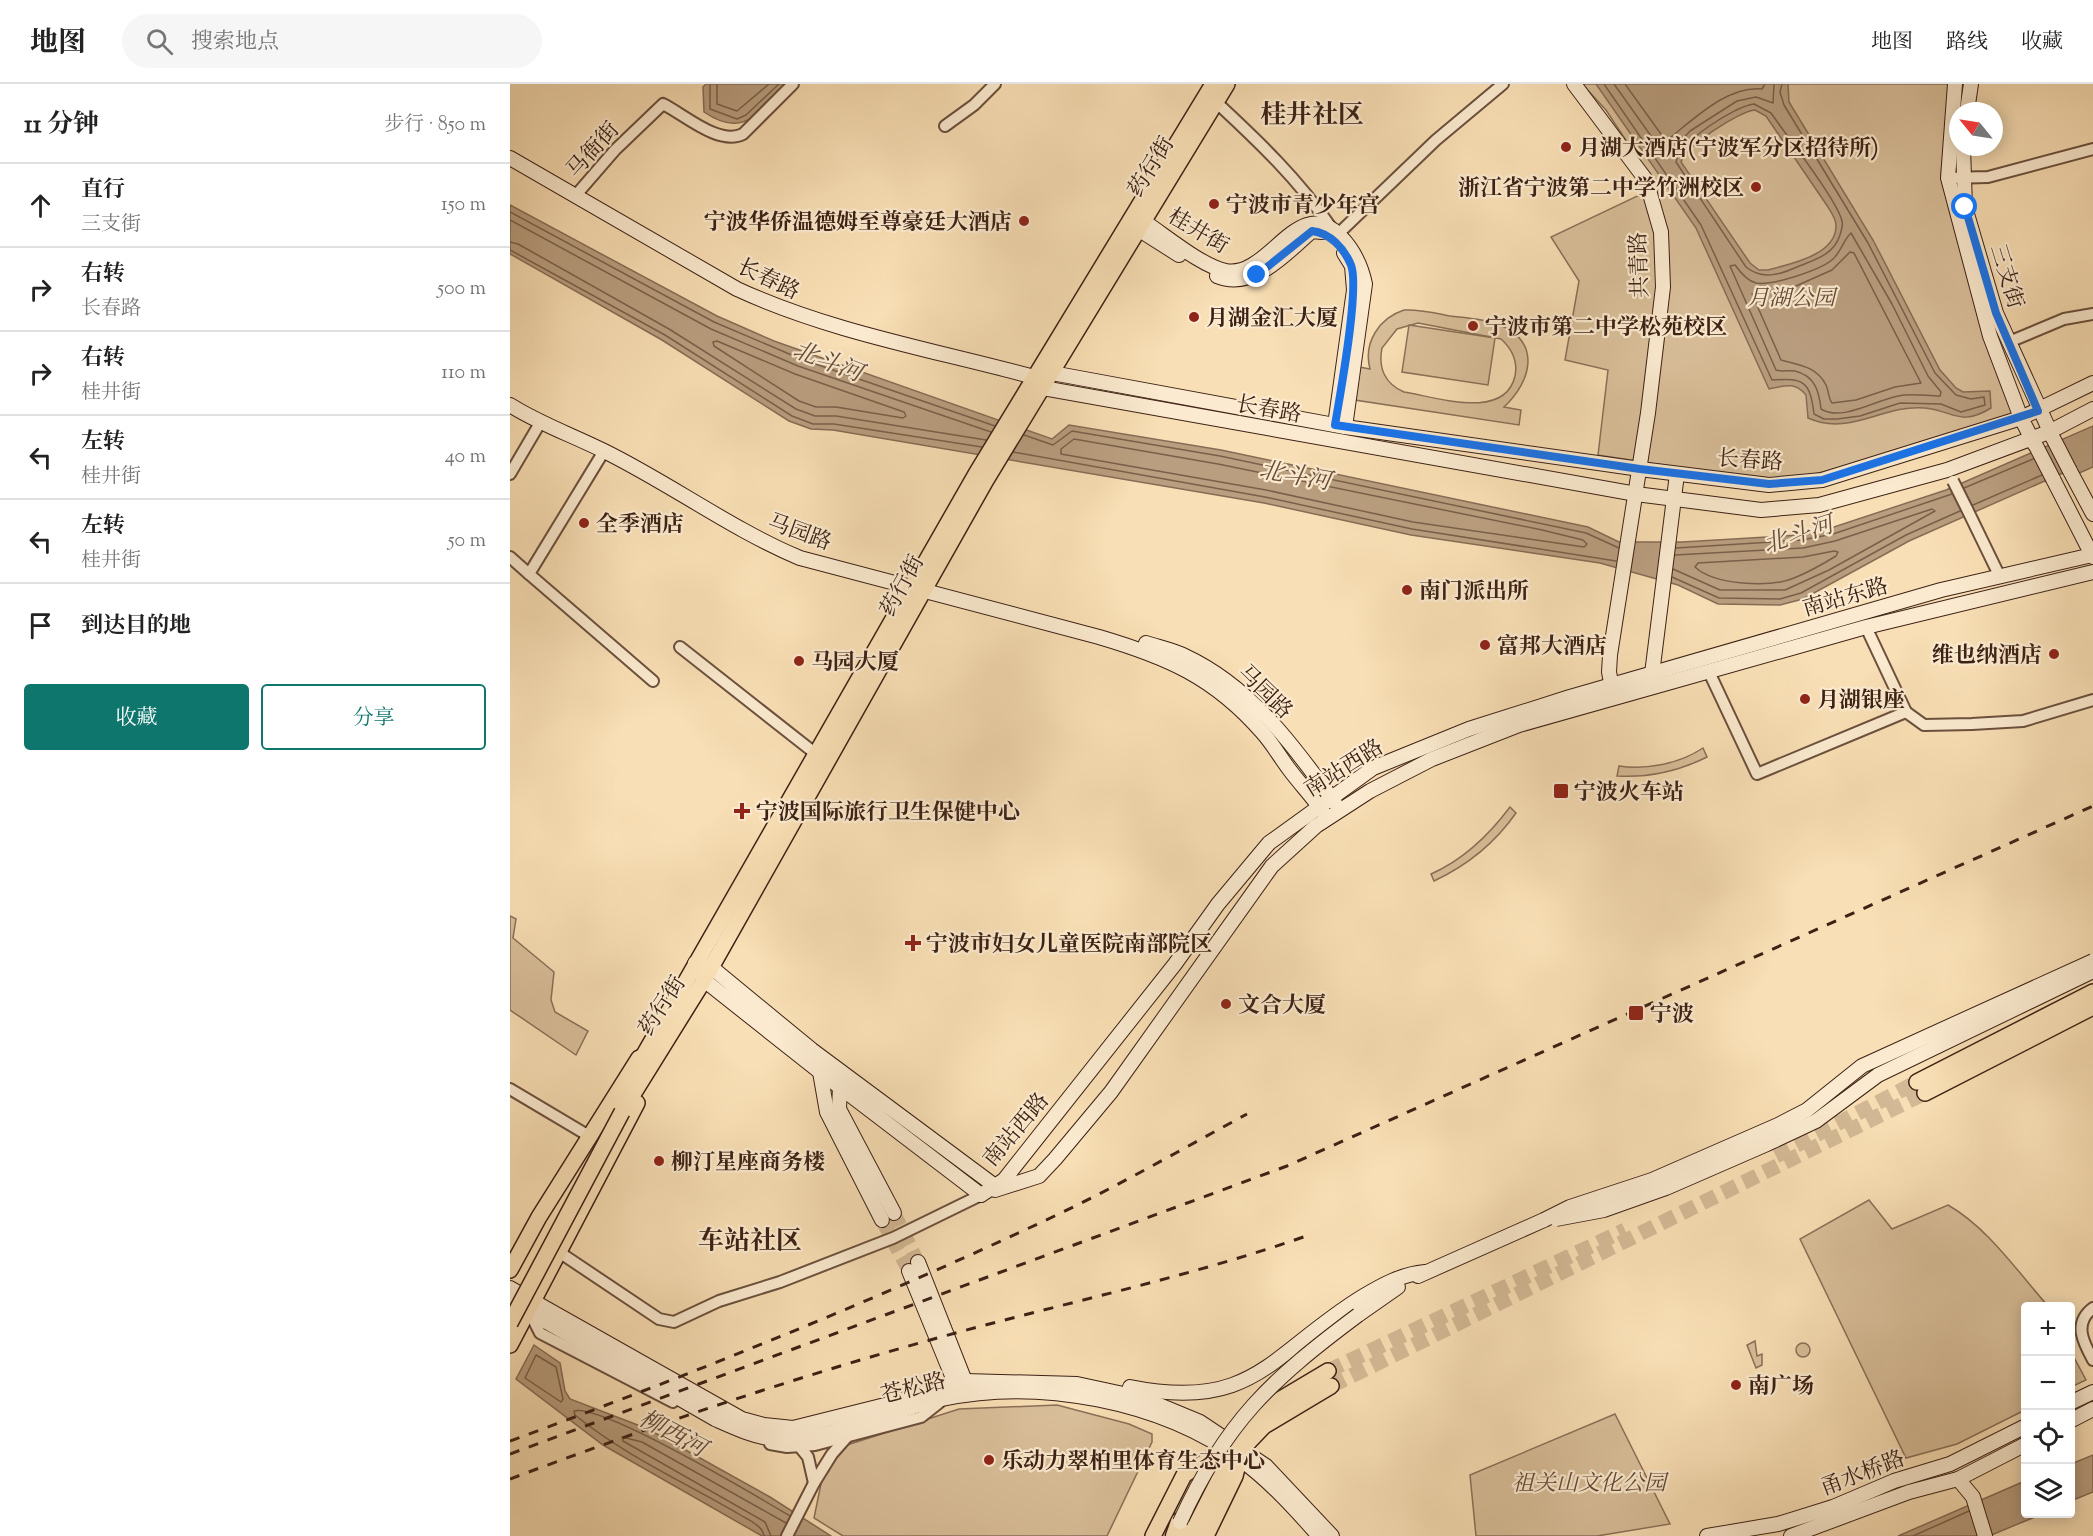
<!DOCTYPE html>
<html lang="zh">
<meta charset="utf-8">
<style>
:root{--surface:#fff;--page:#f6f6f6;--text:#222;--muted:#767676;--line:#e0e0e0;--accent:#0f766e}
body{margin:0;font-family:"Sorts Mill Goudy","Noto Serif SC",serif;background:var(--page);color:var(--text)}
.controls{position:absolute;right:18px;bottom:18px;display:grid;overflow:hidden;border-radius:6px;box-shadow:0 3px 15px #0003}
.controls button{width:54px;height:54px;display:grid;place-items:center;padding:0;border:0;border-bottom:2px solid var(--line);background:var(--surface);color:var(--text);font:30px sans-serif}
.compass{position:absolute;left:1439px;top:18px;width:54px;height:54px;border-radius:50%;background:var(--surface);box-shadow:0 3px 15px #0003;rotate:300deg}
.stop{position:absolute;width:18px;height:18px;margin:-14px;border:4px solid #1a73e8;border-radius:50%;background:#fff}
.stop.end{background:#1a73e8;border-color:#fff;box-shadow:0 2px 6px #0008}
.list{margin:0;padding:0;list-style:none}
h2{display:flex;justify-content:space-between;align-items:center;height:78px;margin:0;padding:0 24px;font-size:26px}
h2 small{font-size:20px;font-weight:400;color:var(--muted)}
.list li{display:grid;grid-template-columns:39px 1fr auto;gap:18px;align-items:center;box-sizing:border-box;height:84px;padding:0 24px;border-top:2px solid var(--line)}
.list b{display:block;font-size:22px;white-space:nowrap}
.list p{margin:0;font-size:20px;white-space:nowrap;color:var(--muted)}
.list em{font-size:20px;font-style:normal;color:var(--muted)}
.actions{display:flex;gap:12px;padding:18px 24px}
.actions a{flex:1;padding:14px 0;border:2px solid var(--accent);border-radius:6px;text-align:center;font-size:21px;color:var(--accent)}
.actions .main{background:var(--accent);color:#fff}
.icon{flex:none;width:33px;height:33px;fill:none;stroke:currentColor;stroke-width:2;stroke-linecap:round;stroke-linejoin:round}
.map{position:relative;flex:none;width:1583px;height:1452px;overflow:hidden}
header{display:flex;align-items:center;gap:36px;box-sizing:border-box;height:84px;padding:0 30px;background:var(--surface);border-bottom:2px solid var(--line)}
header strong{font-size:28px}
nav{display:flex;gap:33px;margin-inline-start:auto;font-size:21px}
.search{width:420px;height:54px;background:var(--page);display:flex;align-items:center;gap:15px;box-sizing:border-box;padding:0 21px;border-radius:33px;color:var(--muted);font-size:22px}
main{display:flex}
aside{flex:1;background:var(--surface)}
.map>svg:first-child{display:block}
</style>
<header>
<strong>地图</strong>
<div class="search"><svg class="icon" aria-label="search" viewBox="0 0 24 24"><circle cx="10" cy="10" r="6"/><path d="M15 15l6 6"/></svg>搜索地点</div>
<nav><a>地图</a><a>路线</a><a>收藏</a></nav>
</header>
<main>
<aside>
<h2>11 分钟<small>步行 · 850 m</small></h2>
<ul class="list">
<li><svg class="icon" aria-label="ahead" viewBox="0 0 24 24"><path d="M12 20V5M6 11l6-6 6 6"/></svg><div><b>直行</b><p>三支街</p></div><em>150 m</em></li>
<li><svg class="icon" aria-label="right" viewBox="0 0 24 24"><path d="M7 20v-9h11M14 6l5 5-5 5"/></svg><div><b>右转</b><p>长春路</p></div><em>500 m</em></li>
<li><svg class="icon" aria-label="right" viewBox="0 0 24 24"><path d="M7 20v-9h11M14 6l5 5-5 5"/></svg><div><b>右转</b><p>桂井街</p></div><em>110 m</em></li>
<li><svg class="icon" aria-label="left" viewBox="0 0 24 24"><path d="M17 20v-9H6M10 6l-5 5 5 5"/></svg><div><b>左转</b><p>桂井街</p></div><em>40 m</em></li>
<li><svg class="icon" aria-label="left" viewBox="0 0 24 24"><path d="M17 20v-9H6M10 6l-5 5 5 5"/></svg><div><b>左转</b><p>桂井街</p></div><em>50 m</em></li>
<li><svg class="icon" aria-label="arrive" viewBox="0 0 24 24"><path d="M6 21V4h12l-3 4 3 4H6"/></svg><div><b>到达目的地</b></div></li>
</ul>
<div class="actions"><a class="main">收藏</a><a>分享</a></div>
</aside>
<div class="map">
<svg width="1583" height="1452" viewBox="0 0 1583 1452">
<rect width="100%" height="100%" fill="#f9dfb5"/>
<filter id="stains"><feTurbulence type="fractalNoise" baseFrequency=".00333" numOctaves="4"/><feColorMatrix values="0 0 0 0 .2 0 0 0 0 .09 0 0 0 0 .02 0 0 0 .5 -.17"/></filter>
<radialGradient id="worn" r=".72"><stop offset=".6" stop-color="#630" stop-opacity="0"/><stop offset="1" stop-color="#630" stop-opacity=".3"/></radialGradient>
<g fill="#d9bf9a" stroke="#8a7058" stroke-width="1.5" fill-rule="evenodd">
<polygon points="1072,0 1440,0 1431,93 1469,225 1504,333 1416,361 1305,390 1257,395 1197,388 1088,371 1098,286 1055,276 1069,197 1041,153 1136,108 1144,99 1096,26"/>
<path d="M894,226c16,-1 31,3 46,6 16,2 35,3 50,9 42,18 31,57 4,82l17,3 -2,15 -164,-25 4,-33 11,2c-7,-26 9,-51 34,-59zM908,239l83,16c11,10 17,22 14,37 -10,45 -79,21 -111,16 -19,-8 -26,-24 -22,-44l15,-19z"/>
<polygon points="899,241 985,254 978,301 892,288"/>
<path d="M1193,664l4,9c-28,14 -58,21 -90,19l2,-10c27,4 60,-2 84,-18z"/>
<path d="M1000,723l6,6c-21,30 -50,53 -82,68l-3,-7c32,-14 58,-39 79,-67z"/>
<polygon points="0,832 6,835 3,854 44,888 41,916 45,928 78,947 66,971 0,926"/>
<path d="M1359,1116l23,29 56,-24c40,23 69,66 100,101h-22l-1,104 -68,34 -51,14 -106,-219z"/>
<polygon points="1245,1257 1247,1272 1252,1270 1252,1281 1246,1284 1237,1261"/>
<circle cx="1293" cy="1266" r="7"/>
<polygon points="1560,1266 1576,1296 1561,1303 1560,1303"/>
<polygon points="547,1321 619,1340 642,1350 642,1358 597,1452 333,1452 304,1434 313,1390 334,1362 449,1325"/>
<polygon points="1105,1330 1160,1440 1087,1452 966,1452 960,1391"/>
</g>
<g fill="#b99e7f" stroke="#876c55" stroke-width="1.5" fill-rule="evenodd">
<path d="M196,0h82c-29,27 -43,56 -84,28l-1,-25z"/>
<path d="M1086,0h192l1,18 84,138 67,130 16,18 7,4 27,-1 1,17c-31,19 -37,3 -66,0 -42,-4 -75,29 -117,10l-2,-23c-12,-14 -21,-9 -37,-6l-73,-161zM1245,26l11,6 62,91c3,5 8,12 8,18 1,30 -46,39 -68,45h-9l-9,-7 -69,-101c5,-16 58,-51 74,-52z"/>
<polygon points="0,121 207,232 264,257 542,355 559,341 711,366 1078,443 1109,458 1172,458 1291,451 1321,444 1436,406 1583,342 1583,383 1567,390 1564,384 1399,457 1293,515 1270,521 1208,520 1168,501 1090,479 901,451 754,419 323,346 301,345 279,337 152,256 0,170"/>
<polygon points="24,1261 50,1279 55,1307 60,1315 138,1345 260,1413 321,1452 252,1452 93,1361 6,1295"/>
<polygon points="1583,1371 1583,1408 1561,1417 1561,1380"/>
<polygon points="1515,1397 1516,1430 1532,1430 1479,1452 1388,1452"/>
</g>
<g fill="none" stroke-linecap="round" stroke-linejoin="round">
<g stroke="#7a604a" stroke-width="1.5">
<polyline points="200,0 200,25 227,35 236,31 269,0"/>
<polyline points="207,0 207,20 227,27 259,0"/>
<path d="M1094,0l97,141 71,155c32,-2 38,1 42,34l10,5h13l23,-3 40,-13 41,1 20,8 24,-7 -1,-8 -13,2 -15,-4 -21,-22 -67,-130 -84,-138 -4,-13 2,-8"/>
<polyline points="1104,0 1156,73 1180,47 1227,17 1246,13 1263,19 1264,0"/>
<path d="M1115,0l41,57c26,-20 61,-56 96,-52l3,-5"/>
<path d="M1244,20l17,9c15,22 66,87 71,108 1,4 -1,11 -2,14 -6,20 -26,25 -43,32 -18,8 -35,13 -51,0l-70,-105c3,-20 59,-56 78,-58z"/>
<polyline points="0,128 204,238 291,275 485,342"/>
<polyline points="0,136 201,245 288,282 481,348"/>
<path d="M1341,149l41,71 36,72 13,16 -1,4c-14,0 -28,-3 -42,0 -22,4 -56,26 -77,13 -2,-18 -6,-33 -26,-38 -7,-1 -13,1 -19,-1l-46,-104 5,-1c5,7 12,16 21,18 16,3 65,-13 77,-24 8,-7 11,-20 18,-26z"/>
<polyline points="0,158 8,160 159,245 286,325 305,332 326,332 476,356"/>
<polyline points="0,166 155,251 282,332 303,340 324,340 472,363"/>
<path d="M1340,168l4,1 67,130 -26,4 -39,13 -24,3c-4,-5 -3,-12 -6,-18 -10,-19 -27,-20 -45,-25l-29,-66 44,-8 36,-16z"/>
<polygon points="207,257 285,290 394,328 396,332 393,334 326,323 306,323 289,317 204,262 203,258"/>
<polyline points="514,351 543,361 562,347 710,372 1076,449 1109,464"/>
<polygon points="564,355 708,380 1032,446 1073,456 1077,460 1074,463 903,438 756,406 551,370 551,365"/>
<polyline points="503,368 755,413 902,445 1106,477"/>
<polyline points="1454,404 1523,375"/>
<polyline points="1463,421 1532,391"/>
<polyline points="1166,464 1292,456 1323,450 1442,410"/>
<path d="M1324,467l4,1 -2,4c-13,8 -27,16 -42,22 -24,10 -80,7 -99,-11l3,-4 105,-6z"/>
<polyline points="1163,485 1210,506 1275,506 1319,486 1425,427 1422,425 1325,457 1293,464 1165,471"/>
<polyline points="1162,493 1209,514 1270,515 1291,509 1396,451 1450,427"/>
<polygon points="26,1271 46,1283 53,1315 51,1318 15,1294"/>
<path d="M254,1452c-1,-11 -18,-17 -27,-23 -55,-32 -113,-58 -162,-98l-1,-4c28,-7 184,86 216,105"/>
<polyline points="261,1452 255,1438 113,1357 112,1353 132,1358 276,1439"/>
<polyline points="1403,1452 1459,1427"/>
</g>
<g stroke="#d3b995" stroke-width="14" stroke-dasharray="14 7" stroke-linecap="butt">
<polyline points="384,1129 408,1178"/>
<polyline points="372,1136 399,1187"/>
</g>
<g stroke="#d3b995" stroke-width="15" stroke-dasharray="15 8" stroke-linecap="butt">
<polyline points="1266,1072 1407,998"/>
<polyline points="818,1287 1115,1146"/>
<polyline points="821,1302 1415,1009"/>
</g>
<defs>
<g id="street">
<path d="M706,18c42,39 82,77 114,124"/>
<polyline points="435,42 464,21 485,0"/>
<polyline points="1438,94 1478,93 1583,65"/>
<path d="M66,111l39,-45 48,-46c22,11 56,42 80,30l50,-50"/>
<polyline points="828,150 926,56 993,0"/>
<polyline points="1499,258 1554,235 1583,230"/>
<polyline points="94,367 19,490 143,597"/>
<polyline points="0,390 30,339"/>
<polyline points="1457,425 1490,493"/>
<polyline points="0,473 19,490"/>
<polyline points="170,563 306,670"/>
<polyline points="1199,588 1247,690 1396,628 1356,543"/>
<polyline points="1396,628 1414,641 1462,640 1513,637 1583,616"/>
<polyline points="0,1005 79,1052"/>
<polyline points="49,1168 149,1235 164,1238 209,1217 270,1198 383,1154 471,1111"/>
<path d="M1583,1224c-20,15 -10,34 0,52"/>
<polyline points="22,1233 30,1249 163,1318"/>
<polyline points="260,1360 277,1363 305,1361 411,1333 430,1318"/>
<polyline points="289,1362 298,1373 304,1399 322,1370 337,1353"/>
<polyline points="277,1452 304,1399"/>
</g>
<g id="secondary">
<polyline points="1064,0 1136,96 1151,148 1153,203 1138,329 1100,571 1099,588 1103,609"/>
<polyline points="1445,0 1438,94 1480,252 1511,334 1525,361"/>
<polyline points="1457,27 1461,0"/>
<polyline points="1453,63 1455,123 1486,229 1543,354"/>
<path d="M0,74l227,131c93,43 197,61 297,88l18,-4 293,54 295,42 129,16 53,-5 199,-62 72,-35"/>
<path d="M633,137c22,14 58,45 83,50 43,8 72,-79 114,-35 14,14 21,29 25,48l-20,143"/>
<polyline points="628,145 669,171"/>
<path d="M707,192c37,15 69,-23 95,-45l10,1"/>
<polyline points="527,297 533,304 1126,410 1251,426 1309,421 1437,386 1539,348 1583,325"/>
<path d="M0,321c30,19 62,30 94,46 67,33 127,78 196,107l299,79c68,20 115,40 163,95 10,11 18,25 27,37 11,15 24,28 34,43"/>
<polyline points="825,341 844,206 842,182 834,169"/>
<polyline points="1560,387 1583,430"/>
<polyline points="1543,395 1583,473"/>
<path d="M636,559c12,4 27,7 39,13 65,30 109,90 150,147"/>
<polyline points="1141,598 1167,390"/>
<polyline points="310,988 317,1028 372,1136"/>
<polyline points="330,1003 329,1025 384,1129"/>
<polyline points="485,1106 529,1092 545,1075 601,1008 762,782 806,742 860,707 922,675 1009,641 1356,543 1583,488"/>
<polyline points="471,1111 494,1096 665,880 708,820 759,759 863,684 959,645 1060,613 1431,506 1582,471"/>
<polyline points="471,1111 310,988 194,896 185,879 201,883 302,966 485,1102"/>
<polyline points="408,1178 455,1297"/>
<polyline points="399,1187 445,1299"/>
<polyline points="908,1192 1034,1136"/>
<polyline points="0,1204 232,1335 254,1341 283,1344 375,1321 455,1297 567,1300 632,1314 690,1338 756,1382 822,1452"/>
<path d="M0,1217l205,118c18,8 39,18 60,20 50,4 117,-29 167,-40 96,-21 220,2 299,61 29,21 55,50 78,76"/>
<polyline points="848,1231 888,1203"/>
<path d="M620,1303c124,25 140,-33 232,-90 20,-12 40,-23 63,-25"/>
<polyline points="1560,1319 1583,1308"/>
<polyline points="1560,1337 1583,1325"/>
<polyline points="1448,1395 1463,1413 1475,1452"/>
<polyline points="1197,1452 1268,1440 1323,1423 1384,1397 1440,1380 1516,1342"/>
<polyline points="1281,1452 1399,1408 1448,1395 1516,1360"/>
</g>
<g id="primary">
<polyline points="127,983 466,390 703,0"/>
<polyline points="1407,998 1583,908"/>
<polyline points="1415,1009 1583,923"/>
<polyline points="112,1028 194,896 476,396 717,0"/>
<polyline points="0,1186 29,1133 129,974"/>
<polyline points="0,1261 127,1019"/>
<polyline points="643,1452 674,1391 723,1360 744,1334 771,1315 818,1287"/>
<polyline points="696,1452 725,1392 732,1365 754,1342 821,1302"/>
</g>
<g id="highway">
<polyline points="665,1452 670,1438"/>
<polyline points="682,1452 716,1385 723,1360"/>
</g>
</defs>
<use href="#street" stroke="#6b503d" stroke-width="14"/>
<use href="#secondary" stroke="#3c2115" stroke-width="16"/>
<use href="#primary" stroke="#3c2115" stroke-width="18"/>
<use href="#highway" stroke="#3c2115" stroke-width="21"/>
<use href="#street" stroke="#fbeacf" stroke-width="10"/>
<use href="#secondary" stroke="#fbeacf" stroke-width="14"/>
<use href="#primary" stroke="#f9dfb5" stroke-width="15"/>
<use href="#highway" stroke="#f9dfb5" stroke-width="18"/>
<g stroke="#3c2115" stroke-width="3" stroke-dasharray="10 10" stroke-linecap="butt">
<path d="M0,1357c188,-69 372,-143 553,-229 62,-30 123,-65 184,-98"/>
<polyline points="0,1370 777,1082 1583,722"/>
<path d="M0,1395c136,-51 273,-98 413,-137 130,-37 262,-63 389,-108"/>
</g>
<defs>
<polyline id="street-bridge" points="1443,397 1457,425"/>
<g id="secondary-bridge">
<polyline points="1543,354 1560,387"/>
<polyline points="1526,362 1543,395"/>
<polyline points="1046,1135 1094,1126 1156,1104 1257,1060 1306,1037 1368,991 1583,887"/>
<polyline points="1034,1136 1060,1123 1142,1096 1268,1041 1297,1026 1352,982 1583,877"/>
<path d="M670,1438c46,-101 91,-142 178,-207"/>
</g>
<polyline id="primary-bridge" points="0,1239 112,1028"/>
</defs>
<use href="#street-bridge" stroke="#6b503d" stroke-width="14" stroke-linecap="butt"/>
<use href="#secondary-bridge" stroke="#3c2115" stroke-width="16" stroke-linecap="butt"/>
<use href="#primary-bridge" stroke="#3c2115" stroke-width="18" stroke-linecap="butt"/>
<use href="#street-bridge" stroke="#fbeacf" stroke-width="10"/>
<use href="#secondary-bridge" stroke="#fbeacf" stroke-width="14"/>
<use href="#primary-bridge" stroke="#f9dfb5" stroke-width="15"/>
</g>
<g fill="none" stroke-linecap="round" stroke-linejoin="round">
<path stroke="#1a73e8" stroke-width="8" d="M747,191l55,-44c18,2 32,17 39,34 9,23 -11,130 -16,160l305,44 129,15 53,-4 216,-69 -42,-98 -31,-106"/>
</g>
<g fill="#8f2418" stroke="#fbeacf" stroke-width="2">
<circle cx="1056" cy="63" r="6"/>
<circle cx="1246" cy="103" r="6"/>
<circle cx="704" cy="120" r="6"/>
<circle cx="514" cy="137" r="6"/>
<circle cx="684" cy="233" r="6"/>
<circle cx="963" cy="242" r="6"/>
<circle cx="74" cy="439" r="6"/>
<circle cx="897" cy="506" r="6"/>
<circle cx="975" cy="561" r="6"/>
<circle cx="1544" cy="570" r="6"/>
<circle cx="289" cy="577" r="6"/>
<circle cx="1295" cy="615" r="6"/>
<rect x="1043" y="699" width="16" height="16" rx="3"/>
<path d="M229 718h6v6h6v6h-6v6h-6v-6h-6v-6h6z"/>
<path d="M400 850h6v6h6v6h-6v6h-6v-6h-6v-6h6z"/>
<circle cx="716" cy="920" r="6"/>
<rect x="1118" y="921" width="16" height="16" rx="3"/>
<circle cx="149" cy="1077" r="6"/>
<circle cx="1226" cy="1301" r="6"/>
<circle cx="479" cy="1376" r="6"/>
</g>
<g text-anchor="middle" stroke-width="4.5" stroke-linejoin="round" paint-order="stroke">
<g font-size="22" font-weight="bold" fill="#3c2115" stroke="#fbeacf" text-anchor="start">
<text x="1068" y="71">月湖大酒店(宁波军分区招待所)</text>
<text x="1234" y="111" text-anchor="end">浙江省宁波第二中学竹洲校区</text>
<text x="716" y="128">宁波市青少年宫</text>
<text x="502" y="145" text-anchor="end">宁波华侨温德姆至尊豪廷大酒店</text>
<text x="696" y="241">月湖金汇大厦</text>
<text x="975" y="250">宁波市第二中学松苑校区</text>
<text x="86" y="447">全季酒店</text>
<text x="909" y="514">南门派出所</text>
<text x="987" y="569">富邦大酒店</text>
<text x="1532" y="578" text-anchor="end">维也纳酒店</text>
<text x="301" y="585">马园大厦</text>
<text x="1307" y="623">月湖银座</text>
<text x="1064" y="715">宁波火车站</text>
<text x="246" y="735">宁波国际旅行卫生保健中心</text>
<text x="416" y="867">宁波市妇女儿童医院南部院区</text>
<text x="728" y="928">文合大厦</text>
<text x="1140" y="937">宁波</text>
<text x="161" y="1085">柳汀星座商务楼</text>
<text x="1238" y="1309">南广场</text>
<text x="491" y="1384">乐动力翠柏里体育生态中心</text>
</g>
<g font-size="22" fill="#3c2115" stroke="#fbeacf">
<text transform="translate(82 65) rotate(-48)" y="8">马衙街</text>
<text transform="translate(640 82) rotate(-58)" y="8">药行街</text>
<text transform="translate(689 146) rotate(31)" y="8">桂井街</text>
<text transform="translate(1128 181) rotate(-92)" y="8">共青路</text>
<text transform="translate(1498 192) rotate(73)" y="8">三支街</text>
<text transform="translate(259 194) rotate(25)" y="8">长春路</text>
<text transform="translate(759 324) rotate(10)" y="8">长春路</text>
<text transform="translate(1240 375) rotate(4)" y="8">长春路</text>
<text transform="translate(290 447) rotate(20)" y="8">马园路</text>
<text transform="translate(391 501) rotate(-61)" y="8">药行街</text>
<text transform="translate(1335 512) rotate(-16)" y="8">南站东路</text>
<text transform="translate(756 607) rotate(44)" y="8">马园路</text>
<text transform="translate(833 683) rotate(-32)" y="8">南站西路</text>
<text transform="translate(151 921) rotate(-57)" y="8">药行街</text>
<text transform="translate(505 1045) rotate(-50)" y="8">南站西路</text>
<text transform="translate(403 1303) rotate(-14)" y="8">苍松路</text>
<text transform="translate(1352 1388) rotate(-21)" y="8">甬水桥路</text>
</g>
<g font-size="22" font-style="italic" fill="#634836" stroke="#fbeacf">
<text x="1281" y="221">月湖公园</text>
<text x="1079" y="1406">祖关山文化公园</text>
</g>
<g font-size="24" font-style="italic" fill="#684d3a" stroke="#fbeacf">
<text transform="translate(318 277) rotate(21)" y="8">北斗河</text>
<text transform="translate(785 391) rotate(10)" y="8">北斗河</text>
<text transform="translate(1288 450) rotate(-18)" y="8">北斗河</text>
<text transform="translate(163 1349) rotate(28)" y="8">柳西河</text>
</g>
<g font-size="26" font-weight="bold" fill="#3c2115" stroke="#fbeacf">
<text x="802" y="39">桂井社区</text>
<text x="240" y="1165">车站社区</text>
</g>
</g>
<rect width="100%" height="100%" filter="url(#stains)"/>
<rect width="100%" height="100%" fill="url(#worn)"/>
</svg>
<div class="controls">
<button>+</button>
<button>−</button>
<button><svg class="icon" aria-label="locate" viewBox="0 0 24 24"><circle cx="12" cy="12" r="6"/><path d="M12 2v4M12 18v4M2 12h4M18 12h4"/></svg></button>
<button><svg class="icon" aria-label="layers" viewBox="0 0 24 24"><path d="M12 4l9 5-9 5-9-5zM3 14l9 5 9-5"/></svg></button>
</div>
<svg class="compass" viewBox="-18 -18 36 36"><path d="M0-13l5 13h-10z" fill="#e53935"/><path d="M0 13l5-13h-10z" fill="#767676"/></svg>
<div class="stop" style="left:1455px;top:123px"></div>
<div class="stop end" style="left:747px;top:191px"></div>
</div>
</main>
